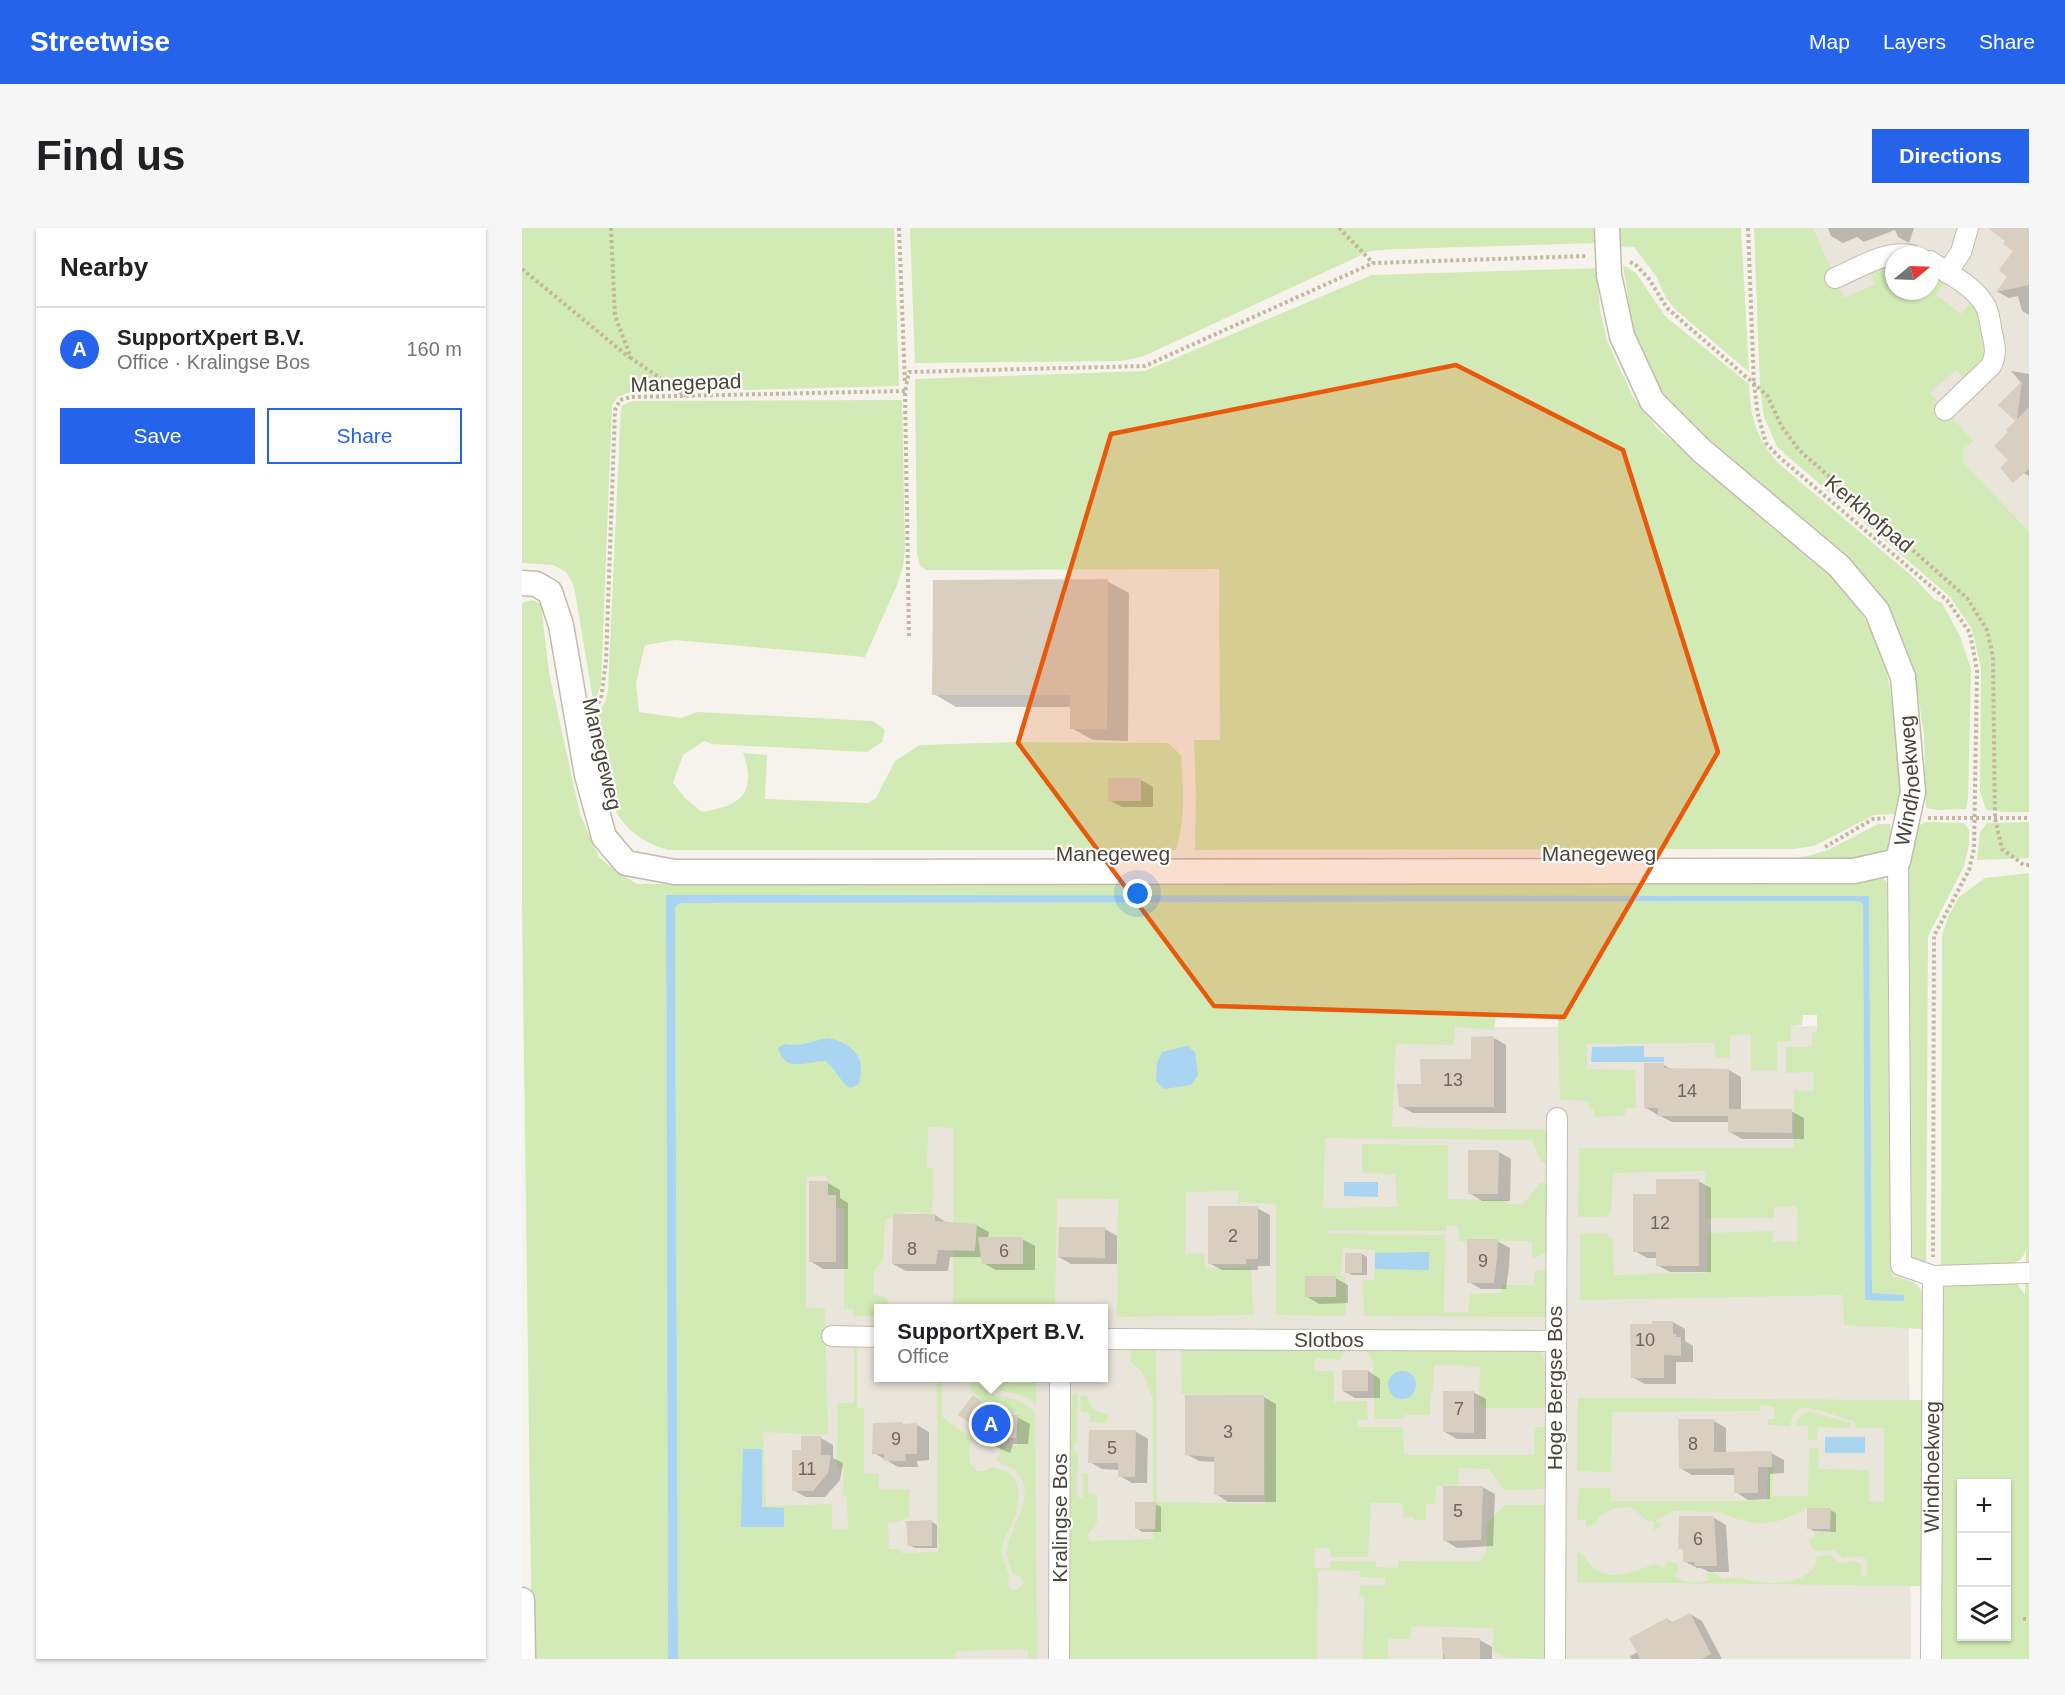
<!DOCTYPE html>
<meta charset="utf-8">
<style>
:root{--surface:#fff;--page:#f6f6f6;--text:#202124;--muted:#757577;--line:#e0e0e0;--accent:#2563eb}
body{margin:0;font-family:Arial,sans-serif;background:var(--page);color:var(--text)}
.controls{position:absolute;right:18px;bottom:18px;display:grid;overflow:hidden;border-radius:0px;box-shadow:0 2px 4px #0004}
.controls button{width:54px;height:54px;display:grid;place-items:center;padding:0;border:0;border-bottom:2px solid var(--line);background:var(--surface);color:var(--text);font:30px sans-serif}
.compass{position:absolute;left:1363px;top:18px;width:54px;height:54px;border-radius:50%;background:var(--surface);box-shadow:0 2px 4px #0004;rotate:71deg}
.you{position:absolute;left:616px;top:666px;width:21px;height:21px;margin:-15px;border:4px solid #fff;border-radius:50%;background:#1a73e8;box-shadow:0 0 0 9px #1a73e833}
.badge{display:grid;place-items:center;width:39px;height:39px;border-radius:50%;background:var(--accent);color:#fff;font-size:20px;font-weight:700}
.pin{position:absolute;translate:-50% -50%;border:3px solid #fff;box-shadow:0 2px 6px #0006}
.popup{position:absolute;left:352px;top:1076px;width:234px;height:78px;box-sizing:border-box;display:grid;place-content:center;border-radius:0px;background:var(--surface);filter:drop-shadow(0 2px 4px #0005);font-size:20px;white-space:nowrap;color:var(--muted)}
.popup b{font-size:22px;color:var(--text)}
.popup::after{content:'';position:absolute;left:50%;top:100%;margin-left:-12px;border:12px solid transparent;border-top-color:var(--surface)}
.list{margin:0;padding:0;list-style:none}
h2{display:flex;justify-content:space-between;align-items:center;height:78px;margin:0;padding:0 24px;font-size:26px}
h2 small{font-size:20px;font-weight:400;color:var(--muted)}
.list li{display:grid;grid-template-columns:39px 1fr auto;gap:18px;align-items:center;box-sizing:border-box;height:84px;padding:0 24px;border-top:2px solid var(--line)}
.list b{display:block;font-size:22px;white-space:nowrap}
.list p{margin:0;font-size:20px;white-space:nowrap;color:var(--muted)}
.list em{font-size:20px;font-style:normal;color:var(--muted)}
.actions{display:flex;gap:12px;padding:18px 24px}
.actions a{flex:1;padding:14px 0;border:2px solid var(--accent);border-radius:0px;text-align:center;font-size:21px;color:var(--accent)}
.actions .main{background:var(--accent);color:#fff}
.icon{flex:none;width:33px;height:33px;fill:none;stroke:currentColor;stroke-width:2;stroke-linecap:round;stroke-linejoin:round}
.map{position:relative;flex:none;width:1507px;height:1431px;overflow:hidden;border-radius:0px}
header{display:flex;align-items:center;gap:36px;box-sizing:border-box;height:84px;padding:0 30px;background:var(--accent);color:#fff}
header strong{font-size:28px}
nav{display:flex;gap:33px;margin-inline-start:auto;font-size:21px}
.intro{display:flex;align-items:center;justify-content:space-between;box-sizing:border-box;height:144px;padding:0 36px}
h1{margin:0;font-size:42px}
.button{padding:15px 27px;border-radius:0px;background:var(--accent);color:#fff;font-size:21px;font-weight:700}
main{display:flex;gap:36px;padding:0 36px}
aside{flex:1;background:var(--surface);border-radius:0px;box-shadow:0 2px 4px #0004}
.map>svg:first-child{display:block}
</style>
<header>
<strong>Streetwise</strong>
<nav><a>Map</a><a>Layers</a><a>Share</a></nav>
</header>
<div class="intro"><h1>Find us</h1><a class="button">Directions</a></div>
<main>
<aside>
<h2>Nearby<small></small></h2>
<ul class="list">
<li><span class="badge">A</span><div><b>SupportXpert B.V.</b><p>Office · Kralingse Bos</p></div><em>160 m</em></li>
</ul>
<div class="actions"><a class="main">Save</a><a>Share</a></div>
</aside>
<div class="map">
<svg width="1507" height="1431" viewBox="0 0 1507 1431">
<rect width="100%" height="100%" fill="#f6f3ec"/>
<g fill="#eae5da" fill-rule="evenodd">
<path d="M1274,0h233v312l-119,-134zM1372,27h36v36h-36z"/>
<path d="M1385,798l4,633h-1233l7,-630zM356,1080h226v70h-226z"/>
</g>
<g fill="#d2eab5" fill-rule="evenodd">
<polygon points="0,0 372,0 377,158 105,165 96,169 90,177 79,456 72,477 52,358 44,344 31,337 0,335"/>
<polygon points="388,0 1075,0 1076,15 875,21 848,23 622,128 600,133 393,135"/>
<polygon points="1091,0 1219,0 1227,144 1155,83 1144,70 1134,48 1112,19 1092,18"/>
<path d="M1232,0h59l31,70 32,-14 -6,-12 24,-8v27h36v-20l16,10 -10,14 25,19 10,-13c13,16 14,37 15,57l-20,22 -10,-10 -26,23 43,48 -10,9v12l66,70v280h-24l-19,-2 -6,-19 1,-123 -9,-39 -22,-32 -173,-150 -13,-31 -4,-27z"/>
<path d="M1101,37l13,8 29,43 84,68c2,36 6,51 29,79l134,113 22,23 8,4 18,33 11,33 -3,129 -2,11 -28,1 -12,-2 -2,-74 -6,-39 -11,-42 -19,-44 -16,-23 -30,-33 -164,-139 -31,-45 -14,-39z"/>
<polygon points="1080,40 1076,56 1078,82 1085,113 1111,169 1135,200 1314,352 1340,386 1361,423 1375,502 1380,549 1376,586 1352,587 1292,618 1271,621 673,622 674,567 672,512 698,512 697,341 404,342 398,337 395,326 393,151 623,143 850,47"/>
<path d="M380,172l3,149 -2,17 -6,19 -32,72 -189,-17 -31,5 -9,38 3,29 42,6 16,-6 176,9 12,9 -3,12 -15,10 -155,-8 -8,-3 -21,14 -10,28 12,15 17,14c9,-2 21,-4 29,-8 22,-10 19,-33 12,-51l24,2 -2,44 103,4 8,-5 19,-37 25,-16 99,-3 149,1 13,12c2,33 5,63 -5,95h-508c-20,-6 -36,-15 -49,-33 -11,-16 -18,-80 -23,-101l9,-14 3,-12 13,-284 11,-5z"/>
<path d="M11,372l8,4 8,69 31,141 19,43 14,12 24,15 1240,-8 8,4 6,8 1,389c7,2 17,2 23,6 13,10 8,33 8,46l-79,-4 -1,-30 -263,5v-67l26,1 7,6 1,35 93,-2 1,-40 65,-2v11h25l-1,-36 -23,1v11h-68l-1,-47 -92,2 -2,38 -6,6h-27l1,-69h215v-58l19,1v-19l-27,1v-26h26v-14l5,-1v-17h-14l-1,10 -11,1v15l-14,1v28h-26v-36l-21,1v23h-15l-1,-15 -127,1v25l48,1 1,38h-11v8l-31,1v-8h-5l-1,-8 -28,-1 -2,-81 -62,-2 -2,13 -39,-3 -1,18 -58,-1 -4,83 157,3 -1,35 -7,-4 -9,-21 -207,-2 -2,70 74,-1 -2,-33 -33,-1v-29l86,1v54l59,1 1,4h15l17,-21h7l1,69 -16,7v-18h-73l-1,-15 -11,-1 -1,6 -118,-1v4l117,1 -1,77h24l2,-18 32,-1v-8h32l1,-14 11,-1 1,47 -183,-1 -1,-36h11l1,-30 -32,-2 -3,28h5l1,40 -70,-1v-111l-38,-2v-11l-52,1 -1,62 19,-1 1,15 46,-1 2,48 -136,2 1,-118 -61,-1 -2,110h-102v-180l-25,-1 -1,41 7,1 -2,45 -25,-2 -22,7 -2,41 -6,8 -3,1 -1,24 13,5 5,10h-13v8h-25v-7h-9v-101h-9l-7,-13 -1,-19 -21,1v130l19,2 3,126 -65,-3 3,74 66,-2v26l16,-1 -1,-31 -4,-3 1,-26 -7,-1v-65h17v-58l3,1v62h7v66h15v16l31,-1 -1,28 -8,4 -13,2 1,26h11l1,4 37,-1 -1,-174h5v39l30,22 -3,12 1,13 7,7h7l9,-4 14,5 7,5 5,14 -2,22 -13,26 -3,13 8,24 -1,9 3,5h6l6,-6 -3,-8 -7,-2c-2,-7 -6,-16 -6,-23 1,-24 35,-58 6,-82 -5,-4 -11,-4 -16,-9l3,-7v-7h17v-33l-23,-1 -23,-21 -3,-13c14,0 20,6 27,18 17,1 28,4 40,17l2,246h-8l-1,-10 -72,2 -1,8h-277l-3,-751 5,-5 1178,-2 4,2 1,5 2,391 39,1 -1,-5 -31,-2 -3,-396 -1203,-2 2,764h-136l-10,-756v-300z"/>
<polygon points="1404,594 1442,595 1447,602 1447,617 1442,638 1406,708 1404,1041 1392,1034 1386,1023 1384,658 1396,598"/>
<polygon points="1507,594 1507,630 1455,632 1458,604 1465,595"/>
<path d="M1356,596h12l3,12 -6,14c-28,12 -58,8 -87,8l28,-8z"/>
<path d="M1507,645v786h-90v-362l5,-13 66,-5 8,6 7,10 1,-44 -5,8 -9,6 -71,1 1,-330 6,-19 11,-20 26,-19zM1440,1256h44v152h-44z"/>
<polygon points="609,1119 634,1119 635,1274 743,1276 744,1167 659,1166 660,1120 825,1119 817,1132 793,1130 793,1143 812,1143 812,1174 845,1173 846,1192 836,1191 835,1199 881,1199 882,1227 1012,1227 1013,1199 1023,1199 1022,1261 982,1262 967,1241 937,1240 937,1257 914,1258 913,1276 904,1276 904,1292 893,1292 891,1289 881,1289 880,1275 849,1275 846,1329 809,1329 808,1320 793,1320 792,1340 808,1341 809,1333 854,1334 854,1339 876,1340 877,1333 958,1334 965,1322 965,1295 983,1277 1023,1277 1022,1431 982,1429 980,1426 971,1425 971,1400 889,1398 889,1411 866,1411 866,1431 841,1431 842,1369 837,1368 838,1358 863,1358 863,1350 838,1349 838,1343 799,1342 796,1343 795,1431 546,1431 546,1166 556,1166 555,1213 552,1215 552,1223 556,1226 555,1268 558,1270 561,1269 561,1245 566,1245 566,1265 575,1267 575,1296 565,1308 568,1313 631,1311 631,1172 620,1144 608,1133"/>
<path d="M1015,1119c14,16 9,41 8,61h-61l-5,-4 1,-38 -46,-1 -1,26 -3,2v22h-25l-2,4h-28l-2,-57 -9,-14z"/>
<path d="M469,1150h45v27c-10,-10 -21,-12 -35,-14z"/>
<polygon points="564,1167 572,1183 586,1186 585,1195 568,1194 568,1185 559,1184 558,1168"/>
<path d="M1056,1170l345,2v186l-346,-4v-29c10,1 9,10 17,15 20,16 44,0 63,-4l5,4 7,-7 8,3 1,7 -4,5c11,7 21,7 34,5l-1,-7 5,-3 11,8c16,-3 22,1 37,3 16,3 41,0 53,-13 2,-3 3,-9 4,-13l12,-1 12,8 13,-2 6,2 2,6 -1,7h5l1,-5 -1,-12 -6,-3 -17,2 -10,-8 -20,1 -4,-12 5,-1 1,-6h15v-24h-25l-1,3 -26,10 -18,3 -23,-5 -19,-7 -45,-1 -17,9 1,2 4,1 -1,5 -6,2 -1,-9h-5l-17,-14 -16,1 -16,8 -3,8 -10,3v-7h-9l2,-32h32v13h156l1,-33h5l-1,28h36l1,-48h10l-1,21 51,1v32l15,-1v-73h-28l-1,-6 -36,-12 -16,-3 -10,7 -3,12 -22,-1v-6h7l-1,-12 -14,-2v6l-148,1 -1,60 -34,-1z"/>
<polygon points="1286,1183 1329,1195 1329,1200 1295,1199 1295,1212 1286,1212 1286,1198 1274,1198 1275,1191"/>
</g>
<g fill="#a9d4f2">
<polygon points="144,667 1347,668 1350,1065 1382,1067 1382,1073 1343,1072 1341,680 1340,675 1336,673 158,675 153,680 156,1431 146,1431"/>
<path d="M307,810c24,6 39,20 29,47l-8,3c-10,-5 -13,-19 -25,-27 -20,0 -39,13 -47,-13l6,-4c15,4 30,-4 45,-6z"/>
<polygon points="665,818 673,824 676,847 669,857 642,861 634,853 635,835 640,824"/>
<polygon points="1122,818 1122,829 1142,829 1142,834 1069,834 1070,819"/>
<polygon points="822,954 856,954 856,969 822,968"/>
<polygon points="907,1024 907,1042 853,1041 853,1025"/>
<circle cx="880" cy="1157" r="14"/>
<rect x="1303" y="1209" width="40" height="16"/>
<polygon points="221,1221 240,1221 240,1279 262,1280 262,1299 219,1299"/>
</g>
<g fill="#0003">
<polygon points="1301,0 1392,0 1387,15 1376,9 1373,2 1342,14 1335,9 1321,15 1309,8 1306,0"/>
<polygon points="1471,0 1507,0 1507,87 1500,83 1496,68 1487,70 1476,64 1488,48 1493,23 1486,13"/>
<polygon points="1489,143 1507,146 1507,248 1496,242 1489,204 1495,193 1478,177 1500,156"/>
<polygon points="585,353 607,365 606,513 571,512 549,500 549,479 434,479 412,466"/>
<polygon points="619,552 631,559 631,579 600,579 587,572"/>
<polygon points="972,810 984,817 984,885 891,885 878,878 951,833"/>
<polygon points="1142,837 1150,842 1207,842 1219,849 1219,883 1269,883 1282,890 1282,911 1220,911 1208,904 1207,894 1150,894 1136,887 1124,880"/>
<polygon points="977,924 989,931 988,973 960,973 947,965"/>
<polygon points="1176,953 1189,960 1189,1044 1148,1044 1135,1037 1135,1030 1125,1030 1113,1023 1135,967"/>
<polygon points="306,955 318,962 318,970 326,975 326,1041 301,1041 288,1033"/>
<polygon points="735,980 748,987 748,1038 736,1038 736,1042 700,1042 687,1035"/>
<polygon points="413,987 425,995 454,997 467,1004 466,1011 500,1011 513,1018 513,1042 474,1042 461,1035 461,1029 428,1029 426,1043 384,1043 371,1036"/>
<polygon points="583,1001 595,1008 595,1036 549,1036 537,1029"/>
<polygon points="975,1013 988,1020 987,1039 984,1061 959,1061 947,1054"/>
<polygon points="840,1026 845,1029 845,1047 830,1047 824,1044"/>
<polygon points="813,1050 826,1057 826,1075 797,1076 784,1068"/>
<polygon points="1151,1094 1163,1101 1163,1113 1171,1118 1171,1134 1154,1134 1154,1156 1123,1156 1110,1149 1132,1097"/>
<polygon points="821,1143 846,1143 858,1151 858,1170 833,1170 821,1163"/>
<polygon points="951,1164 964,1171 964,1211 935,1211 923,1204"/>
<polygon points="742,1169 754,1176 754,1274 706,1274 694,1266 694,1234 677,1233 664,1226"/>
<polygon points="463,1176 481,1187 495,1189 508,1196 506,1216 491,1216 488,1225 458,1212 462,1202"/>
<polygon points="1192,1193 1204,1200 1204,1225 1249,1225 1262,1232 1262,1245 1248,1246 1248,1271 1226,1272 1214,1264 1214,1247 1170,1247 1158,1240"/>
<polygon points="352,1197 395,1197 407,1204 407,1232 395,1233 396,1239 376,1239 352,1225"/>
<polygon points="613,1203 626,1211 625,1255 610,1255 598,1248 598,1242 580,1241 568,1234"/>
<polygon points="299,1210 311,1217 311,1230 321,1235 318,1252 303,1269 284,1269 271,1262 280,1223"/>
<polygon points="960,1259 973,1266 971,1318 935,1320 922,1312"/>
<polygon points="633,1276 639,1279 639,1304 620,1304 615,1300"/>
<polygon points="1308,1282 1314,1285 1314,1304 1292,1303 1286,1300"/>
<polygon points="1192,1290 1204,1297 1207,1344 1187,1344 1179,1340 1175,1340 1162,1333 1162,1322 1158,1320"/>
<polygon points="410,1294 415,1297 415,1320 393,1320 387,1317"/>
<polygon points="1168,1386 1180,1393 1200,1431 1109,1431 1108,1428 1116,1424 1145,1391 1151,1395"/>
<polygon points="921,1410 958,1412 970,1419 970,1431 921,1431"/>
</g>
<g fill="#d8cfc1">
<polygon points="1466,0 1507,0 1507,57 1474,64 1485,49 1477,42 1491,23 1481,16 1483,13"/>
<polygon points="1500,153 1495,191 1507,179 1507,241 1491,255 1478,240 1486,232 1472,218 1486,204 1484,202 1493,193 1476,177"/>
<polygon points="586,351 585,501 548,501 548,467 410,467 411,352"/>
<rect x="586" y="550" width="33" height="23"/>
<polygon points="972,808 972,879 877,879 875,856 899,856 898,831 949,831 949,809"/>
<polygon points="1122,835 1142,835 1142,840 1207,841 1207,881 1270,881 1270,905 1206,904 1206,888 1136,888 1136,880 1122,880"/>
<polygon points="946,922 977,922 976,966 946,966"/>
<polygon points="1134,951 1177,951 1177,1038 1134,1038 1134,1024 1111,1024 1111,966 1134,966"/>
<polygon points="287,953 306,953 306,967 314,967 314,1034 287,1034"/>
<polygon points="686,978 736,978 736,1031 724,1031 724,1036 686,1036"/>
<polygon points="371,986 413,986 413,993 455,996 453,1023 416,1022 414,1036 370,1036"/>
<polygon points="537,999 583,999 583,1030 536,1029"/>
<polygon points="456,1009 501,1009 501,1036 460,1036"/>
<polygon points="945,1011 976,1011 975,1031 972,1055 945,1055"/>
<rect x="823" y="1025" width="17" height="20"/>
<rect x="783" y="1048" width="31" height="21"/>
<polygon points="1130,1093 1151,1093 1151,1106 1154,1106 1154,1109 1159,1109 1159,1128 1142,1127 1142,1150 1109,1150 1108,1096 1130,1096"/>
<rect x="820" y="1142" width="26" height="21"/>
<polygon points="921,1163 952,1163 952,1205 921,1204"/>
<polygon points="451,1167 474,1184 496,1187 494,1210 479,1210 475,1219 456,1213 460,1203 436,1187"/>
<polygon points="663,1167 742,1167 742,1267 692,1267 692,1229 663,1227"/>
<polygon points="1156,1191 1192,1191 1192,1224 1250,1223 1250,1239 1236,1239 1236,1265 1212,1265 1212,1240 1157,1241"/>
<polygon points="381,1194 381,1196 395,1195 395,1226 383,1226 384,1233 362,1233 362,1226 350,1226 351,1195"/>
<polygon points="567,1202 614,1202 613,1249 596,1249 596,1235 566,1235"/>
<polygon points="279,1208 299,1208 299,1227 309,1227 306,1245 291,1263 270,1263 270,1222 279,1222"/>
<polygon points="921,1258 961,1258 959,1312 921,1313"/>
<polygon points="613,1274 634,1274 633,1301 613,1301"/>
<polygon points="1285,1280 1309,1280 1308,1301 1285,1301"/>
<polygon points="1157,1288 1192,1288 1195,1338 1173,1338 1172,1334 1161,1334 1161,1321 1156,1321"/>
<polygon points="410,1292 410,1318 386,1318 384,1293"/>
<polygon points="1168,1385 1189,1426 1180,1431 1118,1431 1107,1410 1145,1390 1148,1395"/>
<polygon points="920,1409 958,1410 958,1431 923,1431 920,1420"/>
</g>
<g fill="none" stroke-linecap="round" stroke-linejoin="round">
<defs>
<g id="minor">
<path d="M1408,33c17,12 41,23 53,41 6,8 7,21 9,31 3,12 5,22 -1,33l-46,44"/>
<polyline points="1425,45 1439,24 1446,0"/>
<path d="M1313,50c24,-10 50,-28 76,-23"/>
<polyline points="1376,633 1379,1037 1411,1048 1507,1045"/>
<polyline points="310,1108 356,1109"/>
<polyline points="582,1111 1033,1113"/>
<polyline points="537,1431 538,1150"/>
<polyline points="1033,1431 1035,890"/>
<path id="s1" d="M1409,1431l2,-383"/>
</g>
<g id="tertiary">
<path id="s2" d="M0,355l14,1 14,8 11,33 26,150 17,62 22,26 49,9 1179,-1 44,-10 15,-69 -10,-115 -26,-66 -38,-45 -137,-115 -50,-50 -30,-65 -13,-61 -2,-47"/>
<polyline points="0,1372 1,1431"/>
</g>
</defs>
<use href="#minor" stroke="#c2bbae" stroke-width="22"/>
<use href="#tertiary" stroke="#c2bbae" stroke-width="27"/>
<g stroke="#c4b79f" stroke-width="4" stroke-dasharray="3 3" stroke-linecap="butt">
<polyline points="89,0 93,88 109,130 164,168"/>
<polyline points="377,0 383,155"/>
<polyline points="817,0 851,35"/>
<polyline points="1226,0 1232,156 1236,187 1244,215 1256,228 1425,372 1448,405 1455,442 1452,621 1447,642 1412,708 1411,1029"/>
<polyline points="1108,34 1113,36 1127,51 1145,80 1245,167 1260,199 1277,222 1445,370 1465,402 1471,429 1473,590 1480,621 1502,637 1507,637"/>
<polyline points="0,41 108,130"/>
<polyline points="387,408 383,164 387,144 623,138 851,35 1065,28"/>
<polyline points="76,475 79,471 84,433 93,182 98,172 109,169 383,163"/>
<polyline points="1406,590 1507,590"/>
<polyline points="1303,619 1351,591 1363,590"/>
<polyline points="1501,1391 1507,1391"/>
</g>
<use href="#minor" stroke="#fff" stroke-width="20"/>
<use href="#tertiary" stroke="#fff" stroke-width="24"/>
</g>
<path fill="#e8590c" fill-opacity="0.2" stroke="#e8590c" stroke-width="4.5" stroke-linejoin="round" d="M934,137l167,85 95,302 -154,265 -350,-11 -196,-263 93,-309z"/>
<g text-anchor="middle" stroke-width="4.5" stroke-linejoin="round" paint-order="stroke">
<g font-size="18" fill="#6e675b">
<text x="931" y="858">13</text>
<text x="1165" y="869">14</text>
<text x="1138" y="1001">12</text>
<text x="711" y="1014">2</text>
<text x="390" y="1027">8</text>
<text x="482" y="1029">6</text>
<text x="961" y="1039">9</text>
<text x="1123" y="1118">10</text>
<text x="937" y="1187">7</text>
<text x="706" y="1210">3</text>
<text x="374" y="1217">9</text>
<text x="1171" y="1222">8</text>
<text x="590" y="1226">5</text>
<text x="285" y="1247">11</text>
<text x="936" y="1289">5</text>
<text x="1176" y="1317">6</text>
</g>
<g font-size="21" fill="#4b4439" stroke="#fff">
<text transform="translate(164 155) rotate(-2)" y="7">Manegepad</text>
<text transform="translate(1347 286) rotate(40)" y="7">Kerkhofpad</text>
<text transform="translate(80 526) rotate(77)" y="7">Manegeweg</text>
<text dy="7" stroke="none"><textPath href="#s2" startOffset="1671">Windhoekweg</textPath></text>
<text x="591" y="633">Manegeweg</text>
<text x="1077" y="633">Manegeweg</text>
<text x="807" y="1119">Slotbos</text>
<text transform="translate(1033 1160) rotate(-90)" y="7">Hoge Bergse Bos</text>
<text dy="7" stroke="none"><textPath href="#s1" startOffset="192">Windhoekweg</textPath></text>
<text transform="translate(538 1290) rotate(-90)" y="7">Kralingse Bos</text>
</g>
</g>
</svg>
<div class="controls">
<button>+</button>
<button>−</button>
<button><svg class="icon" aria-label="layers" viewBox="0 0 24 24"><path d="M12 4l9 5-9 5-9-5zM3 14l9 5 9-5"/></svg></button>
</div>
<svg class="compass" viewBox="-18 -18 36 36"><path d="M0-13l5 13h-10z" fill="#e53935"/><path d="M0 13l5-13h-10z" fill="#757577"/></svg>
<div class="you"></div>
<div class="pin badge" style="left:469px;top:1196px">A</div>
<div class="popup"><b>SupportXpert B.V.</b>Office</div>
</div>
</main>
